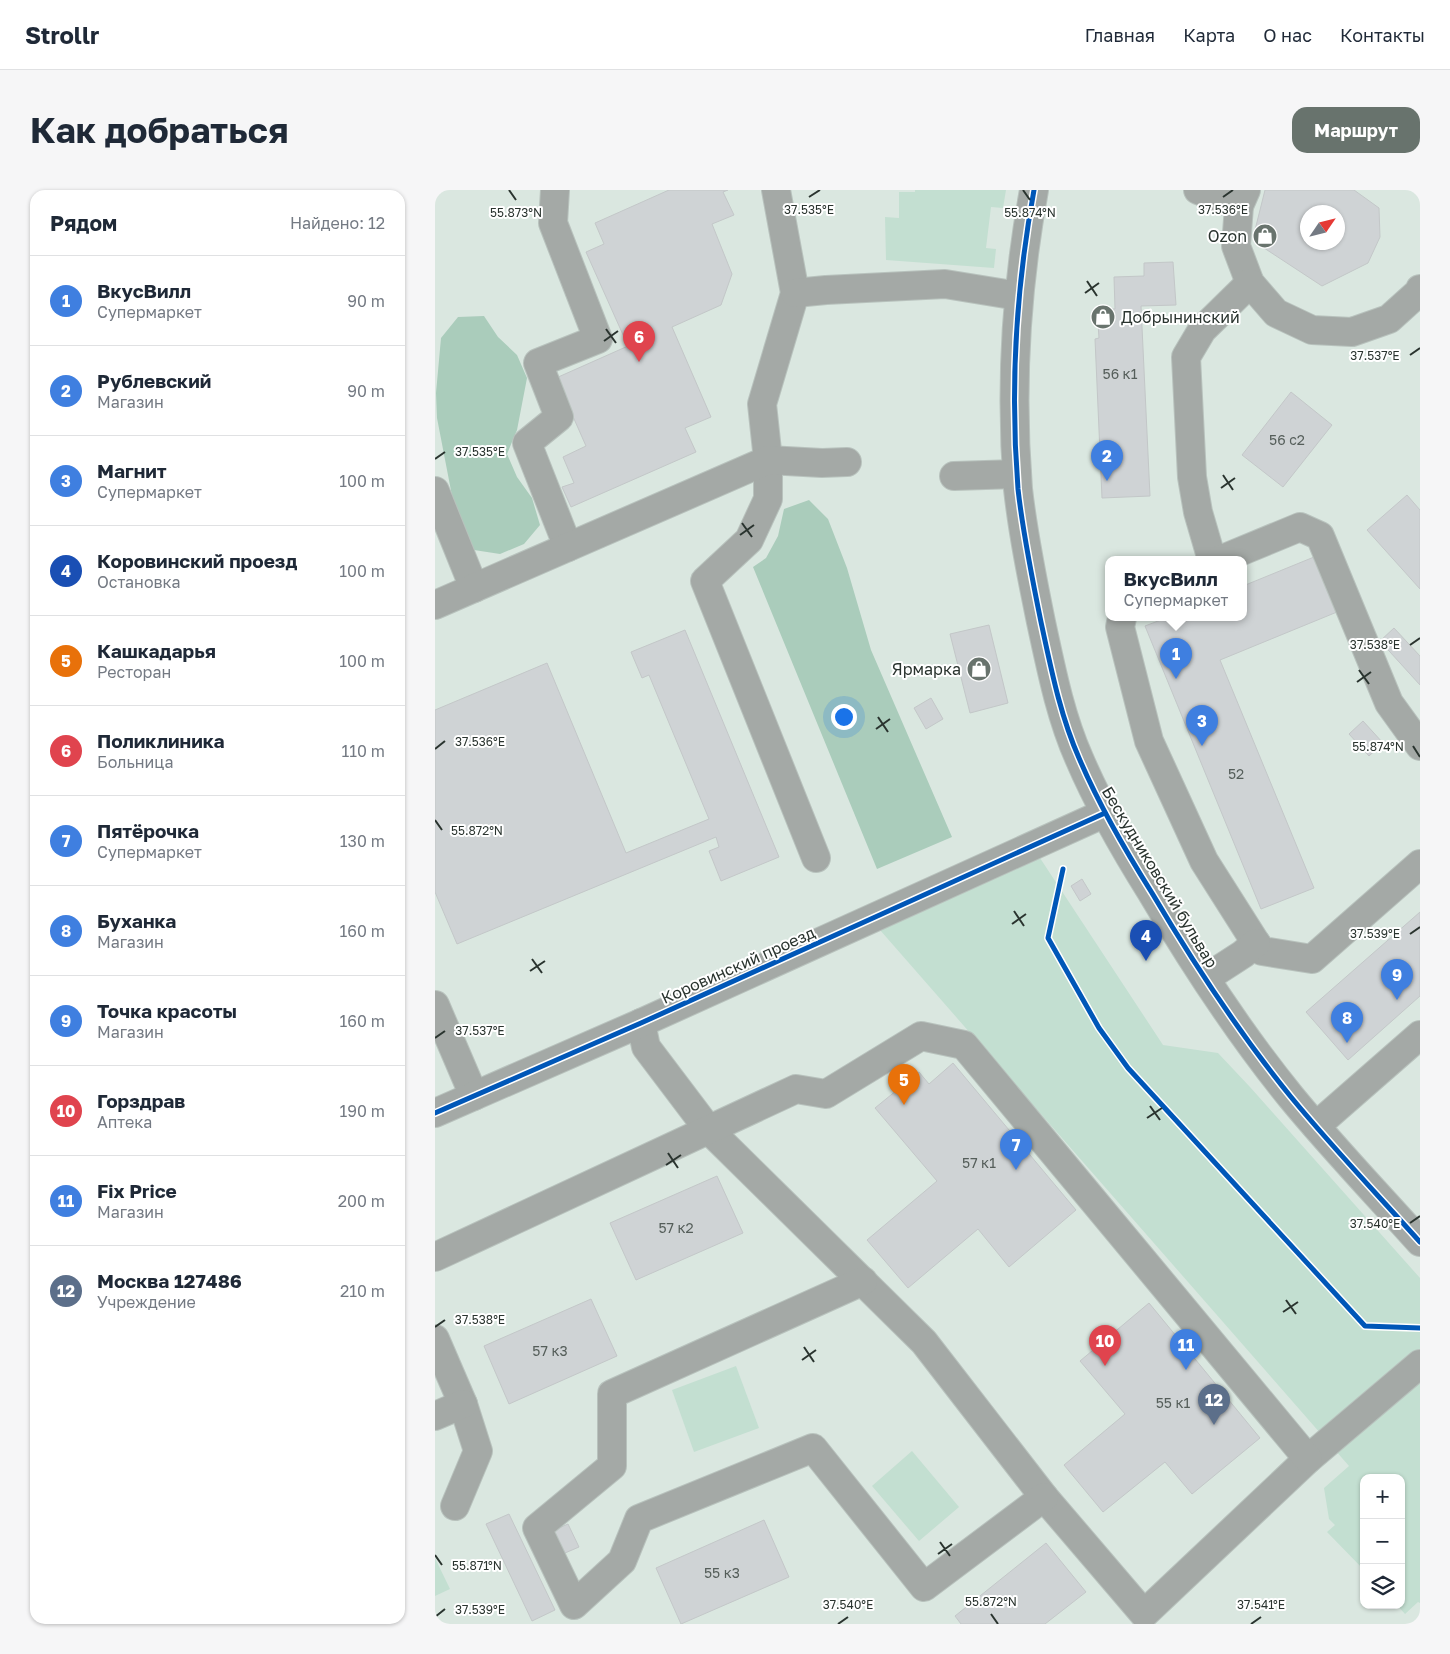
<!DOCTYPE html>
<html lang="ru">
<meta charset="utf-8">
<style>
:root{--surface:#fff;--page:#f6f6f7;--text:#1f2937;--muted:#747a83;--line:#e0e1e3;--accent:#68736d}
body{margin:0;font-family:"Golos Text",sans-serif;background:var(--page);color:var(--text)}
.controls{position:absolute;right:15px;bottom:15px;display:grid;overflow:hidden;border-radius:10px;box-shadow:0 1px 4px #0004}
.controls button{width:45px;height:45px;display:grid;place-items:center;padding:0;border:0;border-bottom:1px solid var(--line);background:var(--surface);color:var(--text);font:25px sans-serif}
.compass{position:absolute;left:865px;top:15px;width:45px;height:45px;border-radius:50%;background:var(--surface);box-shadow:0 1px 4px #0004;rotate:55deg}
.you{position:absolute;left:408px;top:526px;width:18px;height:18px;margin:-12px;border:4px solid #fff;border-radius:50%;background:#1a73e8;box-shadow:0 0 0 8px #1a73e833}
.badge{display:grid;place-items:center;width:32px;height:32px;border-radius:50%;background:var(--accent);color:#fff;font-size:16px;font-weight:700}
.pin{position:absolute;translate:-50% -41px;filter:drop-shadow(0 1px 2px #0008)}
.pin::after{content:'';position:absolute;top:26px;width:18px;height:15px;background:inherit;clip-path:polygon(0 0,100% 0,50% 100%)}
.popup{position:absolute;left:670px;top:366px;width:142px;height:65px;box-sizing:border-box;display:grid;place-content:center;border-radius:10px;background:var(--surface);filter:drop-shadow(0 1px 4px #0005);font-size:16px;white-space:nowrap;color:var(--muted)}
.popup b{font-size:19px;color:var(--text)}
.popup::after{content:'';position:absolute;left:50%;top:100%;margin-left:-10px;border:10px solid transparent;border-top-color:var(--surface)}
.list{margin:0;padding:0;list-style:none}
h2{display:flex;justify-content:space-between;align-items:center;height:65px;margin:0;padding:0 20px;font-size:21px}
h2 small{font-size:16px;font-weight:400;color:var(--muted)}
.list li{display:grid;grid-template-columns:32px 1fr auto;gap:15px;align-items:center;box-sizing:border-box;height:90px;padding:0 20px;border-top:1px solid var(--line)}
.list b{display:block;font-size:19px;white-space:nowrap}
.list p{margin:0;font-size:16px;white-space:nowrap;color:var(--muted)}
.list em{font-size:16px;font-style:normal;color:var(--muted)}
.icon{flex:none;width:28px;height:28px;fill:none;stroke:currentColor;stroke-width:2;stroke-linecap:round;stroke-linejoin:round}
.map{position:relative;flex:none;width:985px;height:1434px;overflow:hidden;border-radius:15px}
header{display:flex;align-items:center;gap:30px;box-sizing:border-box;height:70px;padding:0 25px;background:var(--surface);border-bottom:1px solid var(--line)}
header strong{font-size:24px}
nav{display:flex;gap:28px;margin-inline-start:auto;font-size:18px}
.intro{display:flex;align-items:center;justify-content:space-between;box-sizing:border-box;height:120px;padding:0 30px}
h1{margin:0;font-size:35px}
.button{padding:12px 22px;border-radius:15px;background:var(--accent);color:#fff;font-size:18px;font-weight:700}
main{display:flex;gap:30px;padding:0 30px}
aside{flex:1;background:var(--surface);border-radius:15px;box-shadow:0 1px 4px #0004}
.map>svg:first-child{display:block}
</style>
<header>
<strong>Strollr</strong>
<nav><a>Главная</a><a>Карта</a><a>О нас</a><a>Контакты</a></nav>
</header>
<div class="intro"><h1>Как добраться</h1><a class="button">Маршрут</a></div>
<main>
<aside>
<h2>Рядом<small>Найдено: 12</small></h2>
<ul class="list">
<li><span class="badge" style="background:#3f7fe0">1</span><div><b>ВкусВилл</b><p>Супермаркет</p></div><em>90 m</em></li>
<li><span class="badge" style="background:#3f7fe0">2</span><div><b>Рублевский</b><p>Магазин</p></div><em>90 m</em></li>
<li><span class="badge" style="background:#3f7fe0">3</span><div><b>Магнит</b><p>Супермаркет</p></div><em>100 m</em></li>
<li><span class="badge" style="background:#1a4fb4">4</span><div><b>Коровинский проезд</b><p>Остановка</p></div><em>100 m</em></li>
<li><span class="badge" style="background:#e8710a">5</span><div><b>Кашкадарья</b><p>Ресторан</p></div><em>100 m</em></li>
<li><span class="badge" style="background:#e0444e">6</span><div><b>Поликлиника</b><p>Больница</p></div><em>110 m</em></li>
<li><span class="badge" style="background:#3f7fe0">7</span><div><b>Пятёрочка</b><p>Супермаркет</p></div><em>130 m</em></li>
<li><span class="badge" style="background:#3f7fe0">8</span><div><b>Буханка</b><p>Магазин</p></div><em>160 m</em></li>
<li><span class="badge" style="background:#3f7fe0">9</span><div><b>Точка красоты</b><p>Магазин</p></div><em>160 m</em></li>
<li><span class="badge" style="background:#e0444e">10</span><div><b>Горздрав</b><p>Аптека</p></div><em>190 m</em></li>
<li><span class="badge" style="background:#3f7fe0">11</span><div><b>Fix Price</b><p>Магазин</p></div><em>200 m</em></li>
<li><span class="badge" style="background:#5c6f8a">12</span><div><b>Москва 127486</b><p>Учреждение</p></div><em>210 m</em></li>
</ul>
</aside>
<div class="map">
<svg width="985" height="1434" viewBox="0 0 985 1434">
<rect width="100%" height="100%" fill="#dae7e0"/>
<g fill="#c3dfd1">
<polygon points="480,0 571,0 568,18 556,17 551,58 561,59 559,78 451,70 450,27 464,28 464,2 480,2"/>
<polygon points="605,668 728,855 783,863 815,897 985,1088 985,1413 983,1412 970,1424 962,1415 966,1415 966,1288 929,1288 929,1380 892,1342 900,1335 894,1329 889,1298 914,1276 445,740"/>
<polygon points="301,1176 324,1238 259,1262 237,1200"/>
<polygon points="477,1261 524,1317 484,1351 437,1296"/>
<polygon points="0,1368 15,1399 0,1406"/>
</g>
<g fill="#acb">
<polygon points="49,126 63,147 82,165 92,188 82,240 72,264 82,287 97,308 105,335 89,354 65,364 39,360 26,336 18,311 2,228 1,203 6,148 23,127"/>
<polygon points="374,310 393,329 412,378 436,460 517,647 442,679 318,377 331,368 343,346 349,319"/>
</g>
<g fill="#cfd3d5" stroke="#c3c7c8" fill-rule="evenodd">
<polygon points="234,0 293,0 288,2 299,25 277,34 297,84 286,115 237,137 276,227 250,238 261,262 136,317 127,297 139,293 128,267 151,256 121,188 193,156 151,62 169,54 160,33"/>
<path d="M830,0h89l25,18 1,29 -12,26 -46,23 -61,-40 -6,-16zM872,22h30v30h-30z"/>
<polygon points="738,72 741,115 706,116 715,306 667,308 660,149 664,148 662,119 680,119 679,87 709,86 709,73"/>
<polygon points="856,202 897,235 848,297 807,265"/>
<polygon points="972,305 985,320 985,399 932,340"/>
<polygon points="879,367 902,422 785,470 879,698 826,719 710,436 731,428 808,428 808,396"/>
<polygon points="554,435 573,513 535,523 515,444"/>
<polygon points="959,438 985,466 985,495 945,451"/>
<polygon points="250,440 344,667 286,691 274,661 284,657 281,647 22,754 0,702 0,520 112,473 191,663 274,629 214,485 207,488 196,462"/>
<polygon points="496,508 508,529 491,539 479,518"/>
<polygon points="928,531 948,553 934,566 914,544"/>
<polygon points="647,689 656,704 645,711 636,696"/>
<polygon points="985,722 985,806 913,870 871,822"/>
<polygon points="518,873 641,1020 574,1077 543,1039 473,1098 432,1050 502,991 440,918 484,882 494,894"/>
<polygon points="282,986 308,1043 201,1090 175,1033"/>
<polygon points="156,1109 182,1166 74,1214 49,1156"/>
<polygon points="714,1113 825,1248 757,1304 730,1272 668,1322 629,1275 690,1224 645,1171"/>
<polygon points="74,1324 120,1420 97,1431 51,1334"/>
<polygon points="329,1330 354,1387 246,1434 221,1378"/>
<polygon points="133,1334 144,1357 123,1366 113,1343"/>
<polygon points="611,1353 651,1402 610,1434 526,1434 520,1426"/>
</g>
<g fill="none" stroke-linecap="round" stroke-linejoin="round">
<defs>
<g id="minor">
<polyline points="120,0 118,33 163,149 103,173 124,227 92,253 133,357"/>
<polyline points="341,0 360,103 327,214 333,270 333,309 314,350 270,391 381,668"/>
<path d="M599,0c-18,98 -24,199 -16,299 5,45 14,89 23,133 10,46 19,93 38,136 20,47 46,92 73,135 42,71 87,140 139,204 41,50 86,97 129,145"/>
<polyline points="763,0 804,16"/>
<polyline points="811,0 804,16 801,56 815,93 841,123 877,140 917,142 954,129 984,102 985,99"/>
<polyline points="360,103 391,100 510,94 583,106"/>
<polyline points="519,286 582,284"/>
<polyline points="0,301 39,398"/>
<polyline points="777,370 763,322 757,287 751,167 767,140 815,93"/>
<polyline points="785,370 865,337 885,346 954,513 985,556"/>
<polyline points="0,415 333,270 387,273 412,272"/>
<polyline points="687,428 685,437 714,551 769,671 821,753 827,761 877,769 985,674"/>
<polyline points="771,788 808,764 821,753"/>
<polyline points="0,815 39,906"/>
<polyline points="206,833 211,857 273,939 489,1152 609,1307 709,1424 873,1269 985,1174"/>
<polyline points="0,923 206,833 670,623"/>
<polyline points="881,936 985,845"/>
<polyline points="0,1067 361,899 391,904 486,846 529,855 873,1269"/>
<polyline points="428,1091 177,1204 177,1276 102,1338 139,1415 187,1371 204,1329 378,1258 489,1397 609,1307"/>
<polyline points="0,1149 28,1214 43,1261 20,1316"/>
<polyline points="0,1226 28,1214"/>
</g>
</defs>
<use href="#minor" stroke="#b8c2bd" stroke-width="30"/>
<use href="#minor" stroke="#a4a9a6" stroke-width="28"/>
<defs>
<g id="cycleway">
<path d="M599,0c-18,98 -24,199 -16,299 5,45 14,89 23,133 10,46 19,93 38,136 20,47 46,92 73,135 42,71 87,140 139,204 41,50 86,97 129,145"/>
<polyline points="628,679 613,748 664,838 693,878 930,1136 985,1138"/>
<polyline points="0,923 206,833 670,623"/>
</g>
</defs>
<use href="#cycleway" stroke="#fff" stroke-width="8"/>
<use href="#cycleway" stroke="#0057b8" stroke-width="5"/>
</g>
<path fill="none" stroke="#2a342f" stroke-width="2" d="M74,0l7,10M588,0l7,10M374,7l11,-7M788,7l10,-7M652,91l10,15M650,103l14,-10M171,139l10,14M169,151l14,-10M975,165l10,-7M0,269l10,-7M788,285l10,15M786,298l14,-10M307,333l10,14M305,345l14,-10M975,455l10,-7M924,480l10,14M922,492l14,-10M443,527l10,15M441,539l14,-10M978,556l7,11M0,559l10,-8M0,630l7,10M579,721l10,15M577,734l14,-10M975,744l10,-7M97,769l10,14M95,781l15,-10M0,848l10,-7M715,916l10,14M712,928l15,-10M233,963l10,15M231,975l15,-10M975,1033l10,-7M851,1110l10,14M848,1122l15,-10M0,1137l10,-7M369,1157l10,15M367,1170l14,-10M505,1352l10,14M503,1364l14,-10M0,1365l7,10M556,1424l7,10M0,1427l10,-8M403,1434l10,-7M816,1434l10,-7"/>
<defs>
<symbol id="shop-disc" viewBox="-11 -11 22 22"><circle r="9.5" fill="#68736d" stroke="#fff"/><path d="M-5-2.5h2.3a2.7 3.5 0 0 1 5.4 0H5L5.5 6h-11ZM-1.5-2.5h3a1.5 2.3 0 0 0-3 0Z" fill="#fff"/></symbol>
</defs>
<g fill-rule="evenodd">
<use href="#shop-disc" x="816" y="32" width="28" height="28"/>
<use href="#shop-disc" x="654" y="113" width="28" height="28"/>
<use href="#shop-disc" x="530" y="465" width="28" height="28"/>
</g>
<g text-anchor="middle" stroke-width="4" stroke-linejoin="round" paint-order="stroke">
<g font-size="14" fill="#555e5a">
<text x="685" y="189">56 к1</text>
<text x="852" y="255">56 с2</text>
<text x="801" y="589">52</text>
<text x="544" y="978">57 к1</text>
<text x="241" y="1043">57 к2</text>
<text x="115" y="1166">57 к3</text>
<text x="738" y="1218">55 к1</text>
<text x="287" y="1388">55 к3</text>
</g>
<g font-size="16" fill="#2a342f" stroke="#fff" text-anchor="end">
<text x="812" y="52">Ozon</text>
<text x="686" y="133" text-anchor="start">Добрынинский</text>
<text x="526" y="485">Ярмарка</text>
</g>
<g font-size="16" fill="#2a342f" stroke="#fff">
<text transform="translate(725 687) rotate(59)" y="6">Бескудниковский бульвар</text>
<text transform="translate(303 775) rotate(-24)" y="6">Коровинский проезд</text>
</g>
</g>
<g font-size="12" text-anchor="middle" fill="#2a342f" stroke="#fff" stroke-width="4" stroke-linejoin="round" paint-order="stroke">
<text x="374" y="24">37.535°E</text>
<text x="788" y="24">37.536°E</text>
<text x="81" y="27">55.873°N</text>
<text x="595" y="27">55.874°N</text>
<text x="940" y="170">37.537°E</text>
<text x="45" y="266">37.535°E</text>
<text x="940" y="459">37.538°E</text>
<text x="45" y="556">37.536°E</text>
<text x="943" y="561">55.874°N</text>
<text x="42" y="645">55.872°N</text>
<text x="940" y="748">37.539°E</text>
<text x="45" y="845">37.537°E</text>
<text x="940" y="1038">37.540°E</text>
<text x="45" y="1134">37.538°E</text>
<text x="42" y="1380">55.871°N</text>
<text x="556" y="1416">55.872°N</text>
<text x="413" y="1419">37.540°E</text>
<text x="826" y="1419">37.541°E</text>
<text x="45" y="1424">37.539°E</text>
</g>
</svg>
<div class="controls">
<button>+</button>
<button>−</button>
<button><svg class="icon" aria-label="layers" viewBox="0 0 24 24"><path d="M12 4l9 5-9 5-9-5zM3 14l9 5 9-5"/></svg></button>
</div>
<svg class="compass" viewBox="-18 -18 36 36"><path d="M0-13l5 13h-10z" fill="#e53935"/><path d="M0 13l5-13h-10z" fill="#747a83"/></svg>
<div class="you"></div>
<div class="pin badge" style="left:741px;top:489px;background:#3f7fe0">1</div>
<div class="popup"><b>ВкусВилл</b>Супермаркет</div>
<div class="pin badge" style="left:672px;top:291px;background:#3f7fe0">2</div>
<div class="pin badge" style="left:767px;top:556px;background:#3f7fe0">3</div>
<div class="pin badge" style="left:711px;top:771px;background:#1a4fb4">4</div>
<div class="pin badge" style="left:469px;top:915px;background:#e8710a">5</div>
<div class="pin badge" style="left:204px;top:172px;background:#e0444e">6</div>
<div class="pin badge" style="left:581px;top:980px;background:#3f7fe0">7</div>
<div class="pin badge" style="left:912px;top:853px;background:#3f7fe0">8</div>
<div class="pin badge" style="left:962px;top:810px;background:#3f7fe0">9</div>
<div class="pin badge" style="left:670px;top:1176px;background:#e0444e">10</div>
<div class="pin badge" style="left:751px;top:1180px;background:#3f7fe0">11</div>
<div class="pin badge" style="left:779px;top:1235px;background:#5c6f8a">12</div>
</div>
</main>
